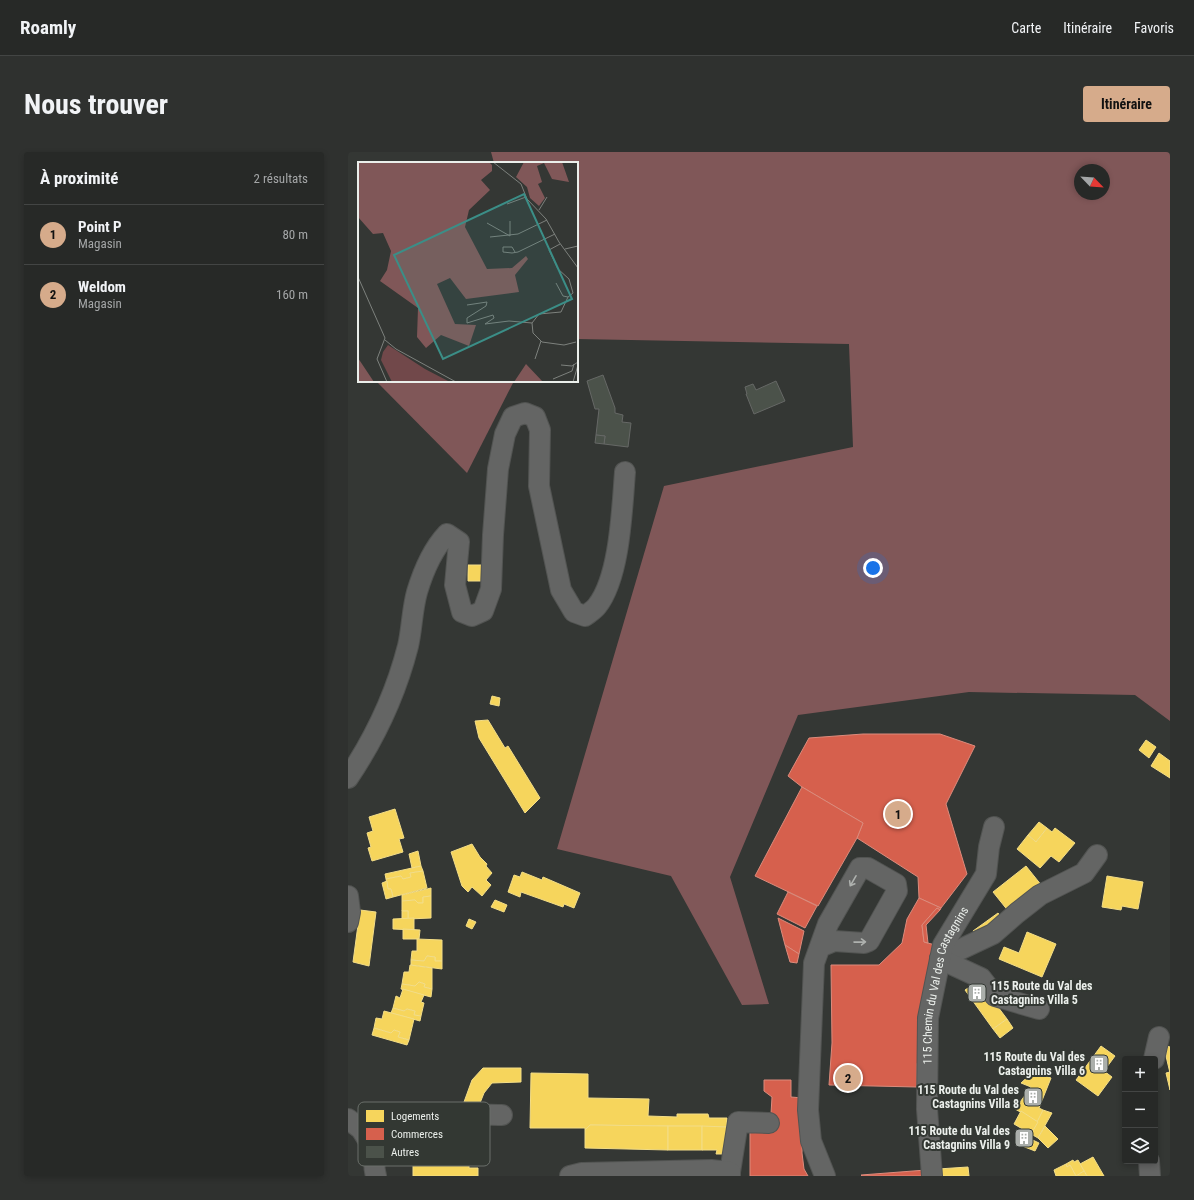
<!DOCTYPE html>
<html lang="fr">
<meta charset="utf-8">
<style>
:root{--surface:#272927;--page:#2f312f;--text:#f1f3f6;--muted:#a4a6a7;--line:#434544;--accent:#d6ab8b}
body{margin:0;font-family:"Roboto Condensed",sans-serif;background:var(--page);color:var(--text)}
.controls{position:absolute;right:12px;bottom:12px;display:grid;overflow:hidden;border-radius:4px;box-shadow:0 2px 6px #0003}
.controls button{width:36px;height:36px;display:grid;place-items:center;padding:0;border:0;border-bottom:1px solid var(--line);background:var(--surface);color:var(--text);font:20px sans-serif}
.compass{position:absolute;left:726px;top:12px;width:36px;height:36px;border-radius:50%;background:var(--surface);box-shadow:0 2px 6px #0003;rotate:115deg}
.you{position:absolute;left:525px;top:416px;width:14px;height:14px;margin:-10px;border:3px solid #fff;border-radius:50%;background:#1a73e8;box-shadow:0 0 0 6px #1a73e833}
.badge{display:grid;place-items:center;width:26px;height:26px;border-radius:50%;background:var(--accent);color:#111;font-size:13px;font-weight:700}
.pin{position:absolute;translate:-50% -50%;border:2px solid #fff;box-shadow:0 1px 4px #0006}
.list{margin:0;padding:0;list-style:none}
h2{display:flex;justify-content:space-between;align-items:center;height:52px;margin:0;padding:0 16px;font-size:17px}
h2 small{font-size:13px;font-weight:400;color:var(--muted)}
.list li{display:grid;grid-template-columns:26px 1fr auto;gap:12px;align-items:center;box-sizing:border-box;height:60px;padding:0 16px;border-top:1px solid var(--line)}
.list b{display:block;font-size:15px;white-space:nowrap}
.list p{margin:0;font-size:13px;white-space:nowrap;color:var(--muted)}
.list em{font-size:13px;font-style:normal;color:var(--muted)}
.icon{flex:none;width:22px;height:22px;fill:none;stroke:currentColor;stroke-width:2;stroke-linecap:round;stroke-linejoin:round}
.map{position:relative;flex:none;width:822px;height:1024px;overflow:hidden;border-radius:4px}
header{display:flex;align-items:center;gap:24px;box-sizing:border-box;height:56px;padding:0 20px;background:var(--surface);border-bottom:1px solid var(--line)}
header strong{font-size:19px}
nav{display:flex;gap:22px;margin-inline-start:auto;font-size:14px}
.intro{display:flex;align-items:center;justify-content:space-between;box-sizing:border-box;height:96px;padding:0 24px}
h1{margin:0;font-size:28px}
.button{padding:10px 18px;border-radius:4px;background:var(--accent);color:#111;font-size:14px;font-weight:700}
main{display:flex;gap:24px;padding:0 24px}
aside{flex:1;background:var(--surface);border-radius:4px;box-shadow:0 2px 6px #0003}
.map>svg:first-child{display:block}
</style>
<header>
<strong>Roamly</strong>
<nav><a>Carte</a><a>Itinéraire</a><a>Favoris</a></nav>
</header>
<div class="intro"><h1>Nous trouver</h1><a class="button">Itinéraire</a></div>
<main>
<aside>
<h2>À proximité<small>2 résultats</small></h2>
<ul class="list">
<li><span class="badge">1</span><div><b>Point P</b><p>Magasin</p></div><em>80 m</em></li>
<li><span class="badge">2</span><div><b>Weldom</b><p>Magasin</p></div><em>160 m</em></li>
</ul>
</aside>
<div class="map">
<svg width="822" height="1024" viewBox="0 0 822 1024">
<rect width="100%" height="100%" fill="#343734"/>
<g fill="#805758" fill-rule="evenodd">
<path d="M143,0h679v569l-35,-26 -166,-3 -171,23 -68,162 39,127 -27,1 -71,-129 -114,-27 107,-363 189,-39 -4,-103 -272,-5v-176h-83zM732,18h24v24h-24z"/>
<polygon points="28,229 166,229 119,321"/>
</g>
<g fill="#f6d55c" stroke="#f3dd87">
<polygon points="120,413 137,413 134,429 120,429"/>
<polygon points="144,544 152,546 151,554 142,552"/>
<polygon points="140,568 157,596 160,594 192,646 177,661 131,586 127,569"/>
<polygon points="798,588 808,595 801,606 791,598"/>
<polygon points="811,601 822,609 822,626 803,614"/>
<polygon points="47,657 56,686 51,687 55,700 24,709 20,696 23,695 19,681 25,679 21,665"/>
<polygon points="691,670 699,676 688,690 680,683"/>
<polygon points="699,676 704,680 707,676 727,691 711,710 703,704 692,716 669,697 680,683 688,690"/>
<polygon points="124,692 132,705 139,712 138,714 144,721 138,728 143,733 134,744 124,735 120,740 114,734 103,700"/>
<polygon points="70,699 73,714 64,716 61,702"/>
<polygon points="73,714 75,719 62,721 63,725 55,727 53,724 38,727 37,722"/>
<polygon points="678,714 694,734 661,760 645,740"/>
<polygon points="75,719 79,736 45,745 43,737 40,737 38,727 53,724 55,727 63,725 62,721"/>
<polygon points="174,720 194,728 195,725 232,741 226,756 216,752 215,755 173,740 172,745 160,740 166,723 172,725"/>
<polygon points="759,724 795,730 790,757 774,754 773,758 754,755"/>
<polygon points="39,729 40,737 43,737 45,745 38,747 34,731"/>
<polygon points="83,736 83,744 75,745 75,751 70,751 67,748 54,749 54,743"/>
<polygon points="83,744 83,766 60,767 60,759 54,759 54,749 67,748 70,751 75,751 75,745"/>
<polygon points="147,748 159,753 156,760 143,755"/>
<polygon points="12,758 28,760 21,814 5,810"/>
<rect x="54" y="759" width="6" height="8"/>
<polygon points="650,761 656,768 631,787 625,779"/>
<polygon points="66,766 66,778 45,777 45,767"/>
<polygon points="121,767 128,770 124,777 118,774"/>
<polygon points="55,777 72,778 71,787 55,787"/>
<polygon points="679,780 708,792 694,825 651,807 656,795 671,801"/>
<polygon points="69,787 94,788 94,809 87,809 87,805 79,804 76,809 63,808 64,799 69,799"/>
<polygon points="79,804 87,805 87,809 94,809 94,817 63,813 63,808 76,809"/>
<polygon points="62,813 84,816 84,837 76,835 77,832 71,830 67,834 54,832 56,820 61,820"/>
<polygon points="631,829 641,843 627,852 617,838"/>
<polygon points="71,830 77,832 76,835 84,837 83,845 53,837 54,832 67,834"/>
<polygon points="55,837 76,843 73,850 76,851 73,864 66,863 67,859 59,857 56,859 45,856 48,844 52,846"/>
<polygon points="641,843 659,867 645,877 627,852"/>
<polygon points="45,856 56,859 59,857 67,859 66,863 73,864 72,869 43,861"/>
<polygon points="36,859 66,867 61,888 50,885 52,880 46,878 43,881 26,876 28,866 34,867"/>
<polygon points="659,867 665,876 652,886 645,877"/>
<polygon points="26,876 43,881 46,878 52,880 50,885 61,888 59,893 24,883"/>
<polygon points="753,894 767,904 756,919 764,925 750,944 728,928"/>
<polygon points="819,894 822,895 822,921 818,904"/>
<polygon points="135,916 173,916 173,930 144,931 136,941 132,951 116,950 124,928"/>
<polygon points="686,919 703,926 691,956 695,958 690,970 667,957 683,935 673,931"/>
<polygon points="822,920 822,938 818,921"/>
<polygon points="183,921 240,922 240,946 301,947 300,964 329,965 329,962 360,962 361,966 379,966 379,975 242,973 237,978 237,976 182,976"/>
<polygon points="695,958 704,961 690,986 683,982"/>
<polygon points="673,959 690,970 683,982 666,972"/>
<polygon points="242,973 320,974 320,998 237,996 237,978"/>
<rect x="320" y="974" width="34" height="24"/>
<polygon points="354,974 379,975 379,1002 368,1002 369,998 354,998"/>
<polygon points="697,974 710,987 700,996 690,986"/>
<polygon points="65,978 121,979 121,1016 130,1016 130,1024 65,1024"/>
<polygon points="672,982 691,991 687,999 669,992"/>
<polygon points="745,1005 756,1024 739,1024 732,1012"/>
<polygon points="725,1008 726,1010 730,1008 736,1019 728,1024 722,1013 719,1015 718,1012"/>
<polygon points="718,1012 719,1015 722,1013 728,1024 708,1024 706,1018"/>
<polygon points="620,1015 621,1024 591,1024 590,1017"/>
<polygon points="736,1019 739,1024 727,1024 728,1024"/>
</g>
<g fill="#d6604d" stroke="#dc8b7c">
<polygon points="515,582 592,582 627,594 598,652 619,722 593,756 571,746 570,725 509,686 515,671 454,635 440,624 461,586"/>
<polygon points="454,635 515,671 509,686 470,754 407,724"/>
<polygon points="440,740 469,754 457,776 429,762"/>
<polygon points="571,746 593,756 592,758 589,756 574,773 576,790 591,794 575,896 569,912 569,935 481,933 484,891 483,813 531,813 554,791 559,767"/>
<polygon points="589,756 592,758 578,773 580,791 576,790 574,773"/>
<polygon points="430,766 456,779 451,802 437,793"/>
<polygon points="437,793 451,802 449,811 442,810"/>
<polygon points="416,928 443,928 443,945 455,946 454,1001 456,1017 460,1024 402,1024 402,976 423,962 424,945 416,939"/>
<polygon points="578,1018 578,1024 514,1024 513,1023"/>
</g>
<g fill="#4b524a" stroke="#666866">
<polygon points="255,223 267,256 267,261 275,263 274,270 283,271 280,295 256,292 257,284 248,283 251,257 247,257 239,229"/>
<polygon points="428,229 437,249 406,262 398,242 399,242 397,235 405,232 408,238"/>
<polygon points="248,283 257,284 256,292 247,291"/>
</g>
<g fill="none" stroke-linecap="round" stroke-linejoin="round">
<defs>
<g id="minor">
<path d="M0,626c27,-40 48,-85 60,-132 4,-17 4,-36 9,-54 6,-20 16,-43 30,-58l12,8 -4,43 7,27 10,4 11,-5 8,-22 2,-54 5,-66 7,-35 8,-17 12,-4 10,4 5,13 -1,56 22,104 13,22 11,4c4,-3 9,-6 12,-10 23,-29 25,-97 28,-134"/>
<polyline points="0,744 2,760 0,770"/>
<polyline points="474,794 486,789 516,791 521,789 549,739 548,732 520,716 512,716 480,772 466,811 460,958 463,989 477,1024"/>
<polyline points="592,807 645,782 669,761 692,743 736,721 749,703"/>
<polyline points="592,807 633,826 647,844 691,857"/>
<polyline points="806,907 811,885"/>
<polyline points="0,967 13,977 27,999"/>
<polyline points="801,1009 802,1024"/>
<polyline points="382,1020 390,970 421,971"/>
<path d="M28,1024c-3,-11 -2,-22 2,-33 3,-7 8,-15 15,-19 20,-15 83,-9 109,-9"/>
<polyline points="222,1024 234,1021 363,1018 382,1020 382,1024"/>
<path id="s1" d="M584,1024l-5,-67 1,-91 15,-73 43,-71 3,-27 5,-20"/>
</g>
</defs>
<use href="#minor" stroke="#525452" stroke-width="22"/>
<use href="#minor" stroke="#646564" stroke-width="20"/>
</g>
<defs><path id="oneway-shaft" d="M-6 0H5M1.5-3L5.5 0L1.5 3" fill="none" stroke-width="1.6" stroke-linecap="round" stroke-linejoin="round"/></defs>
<g stroke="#aeb1ae">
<use href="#oneway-shaft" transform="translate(505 729) rotate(120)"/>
<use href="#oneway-shaft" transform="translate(512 790) rotate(-1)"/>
</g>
<defs>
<symbol id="building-square" viewBox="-11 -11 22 22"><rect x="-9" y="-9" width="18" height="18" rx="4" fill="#abafab" stroke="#333833"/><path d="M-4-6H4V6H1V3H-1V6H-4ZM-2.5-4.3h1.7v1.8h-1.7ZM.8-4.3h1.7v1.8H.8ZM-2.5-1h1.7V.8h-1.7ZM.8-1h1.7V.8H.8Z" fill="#fff"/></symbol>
</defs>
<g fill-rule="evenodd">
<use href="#building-square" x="618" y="830" width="22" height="22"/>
<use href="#building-square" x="740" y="901" width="22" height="22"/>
<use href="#building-square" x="674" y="934" width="22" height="22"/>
<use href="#building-square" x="665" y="975" width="22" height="22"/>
</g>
<g text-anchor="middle" stroke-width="4" stroke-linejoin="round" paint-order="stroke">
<g font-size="12" font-weight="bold" fill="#ebefeb" stroke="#333833" text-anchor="end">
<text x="643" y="838" text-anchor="start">115 Route du Val des<tspan x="643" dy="14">Castagnins Villa 5</tspan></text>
<text x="737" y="909">115 Route du Val des<tspan x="737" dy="14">Castagnins Villa 6</tspan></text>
<text x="671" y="942">115 Route du Val des<tspan x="671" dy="14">Castagnins Villa 8</tspan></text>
<text x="662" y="983">115 Route du Val des<tspan x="662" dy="14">Castagnins Villa 9</tspan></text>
</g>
<g font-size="12" fill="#ebefeb" stroke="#333833">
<text dy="4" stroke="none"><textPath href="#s1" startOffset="194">115 Chemin du Val des Castagnins</textPath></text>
</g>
</g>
<g transform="translate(10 10)">
<rect width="220" height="220" fill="#343734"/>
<path d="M30,183l37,24 25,13h-58l-11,-22 2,-8z" fill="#71484a"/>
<path d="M0,0h131l3,3v6l-11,9 9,10 -21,20 -4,17 22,42 25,-1 14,-12 2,3 -13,16 4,17 -53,7 -16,-21 -13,6 18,40 21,1 -7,21 -28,-11 -15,13 -9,-11 1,-29 -38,-27 7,-11 4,-19 -8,-18 -10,1 -15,-17zM166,0h38l7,20 -17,-3 -8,-16 -7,3 5,16 -4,2 7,14 -6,8 -9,-8 -3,-11 -11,-10zM0,196l16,24h-16zM168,202l17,18h-29z" fill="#805758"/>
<path fill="none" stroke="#7d817d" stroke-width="1" d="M135,0l28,22 6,15 19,20 13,23 19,26M149,42l19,-7M181,48l8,-13M129,61l23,13M152,74v-15M132,75l28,-3 29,-14M207,87l13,-3M157,90l-3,-5h-9v5l9,1 6,-1 37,-18M0,115l27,61 -8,21 10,23M198,121l7,13 5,1 5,-4 -4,-14 -11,-10 -9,-19 11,-6M109,143l20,-3 -1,4 -19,12v5l26,-8 1,3 -9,6 24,-3 23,2 7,-9 22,-2 7,-15M174,161l1,10 9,9 22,3 12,-3M27,178l11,9 60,33M177,197l6,-18M203,203l11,1 6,-4M195,217l19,-8 2,-7M215,220l5,-17"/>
<path fill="#3b8e87" fill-opacity="0.15" stroke="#3b8e87" stroke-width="2" d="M166,32l48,105 -129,60 -49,-104z"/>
<rect width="220" height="220" fill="none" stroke="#ebefeb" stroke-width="2"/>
</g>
<rect x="10" y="950" width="132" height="64" rx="6" fill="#333833" stroke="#6a6f6a" stroke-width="1"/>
<rect x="18" y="958" width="18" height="12" fill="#f6d55c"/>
<rect x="18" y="976" width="18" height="12" fill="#d6604d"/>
<rect x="18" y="994" width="18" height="12" fill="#4b524a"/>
<g font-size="11" fill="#ebefeb">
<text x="43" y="968">Logements</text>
<text x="43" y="986">Commerces</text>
<text x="43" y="1004">Autres</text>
</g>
</svg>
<div class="controls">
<button>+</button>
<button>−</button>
<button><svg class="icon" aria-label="layers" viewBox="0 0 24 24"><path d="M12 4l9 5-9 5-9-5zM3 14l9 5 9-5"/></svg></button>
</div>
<svg class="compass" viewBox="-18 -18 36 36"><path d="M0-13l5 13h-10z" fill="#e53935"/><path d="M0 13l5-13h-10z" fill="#a4a6a7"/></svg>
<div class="you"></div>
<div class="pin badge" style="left:550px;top:662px">1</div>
<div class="pin badge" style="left:500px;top:926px">2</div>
</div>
</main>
